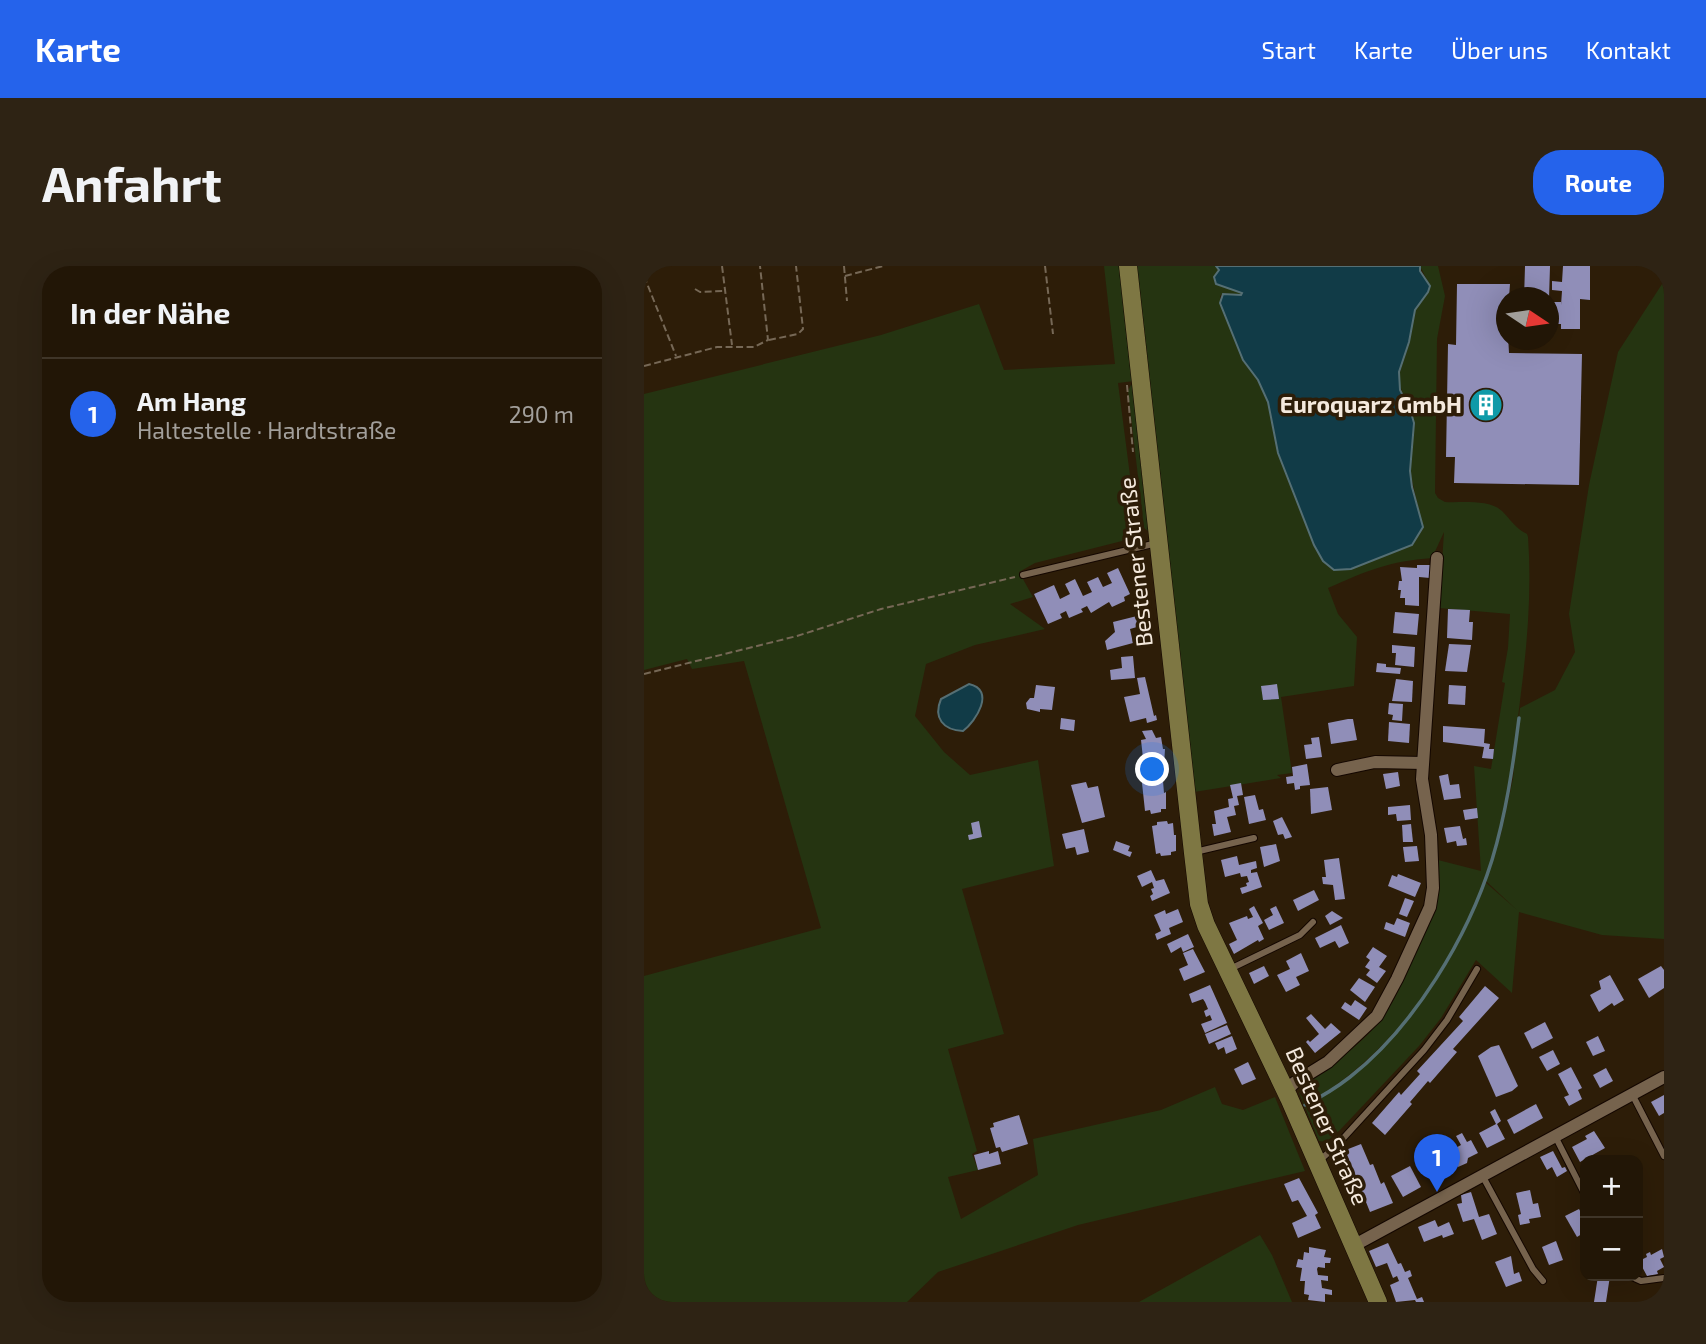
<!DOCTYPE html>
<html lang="de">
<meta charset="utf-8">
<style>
:root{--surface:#221606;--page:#2e2314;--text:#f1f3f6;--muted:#a29f9b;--line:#3f3528;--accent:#2563eb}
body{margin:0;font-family:"Exo 2",sans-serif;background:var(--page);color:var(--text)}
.controls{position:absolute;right:21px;bottom:21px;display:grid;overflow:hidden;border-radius:14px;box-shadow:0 7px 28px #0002}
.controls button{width:63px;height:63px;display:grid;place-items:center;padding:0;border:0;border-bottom:2px solid var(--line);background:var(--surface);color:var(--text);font:35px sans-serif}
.compass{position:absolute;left:852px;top:21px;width:63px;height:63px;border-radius:50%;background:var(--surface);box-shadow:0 7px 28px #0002;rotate:103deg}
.you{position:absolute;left:509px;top:504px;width:24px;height:24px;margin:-18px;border:5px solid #fff;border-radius:50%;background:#1a73e8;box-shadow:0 0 0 10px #1a73e833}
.badge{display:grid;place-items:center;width:46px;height:46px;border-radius:50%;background:var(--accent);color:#fff;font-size:23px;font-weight:700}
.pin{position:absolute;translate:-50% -58px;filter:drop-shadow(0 2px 4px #0008)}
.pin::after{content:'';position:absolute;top:37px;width:24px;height:21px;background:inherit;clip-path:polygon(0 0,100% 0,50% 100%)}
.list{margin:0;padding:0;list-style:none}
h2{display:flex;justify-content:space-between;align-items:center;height:91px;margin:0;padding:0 28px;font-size:30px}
h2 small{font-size:23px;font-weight:400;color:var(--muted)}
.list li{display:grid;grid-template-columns:46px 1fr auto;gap:21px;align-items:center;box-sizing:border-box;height:112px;padding:0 28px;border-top:2px solid var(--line)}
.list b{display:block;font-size:26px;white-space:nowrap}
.list p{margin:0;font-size:23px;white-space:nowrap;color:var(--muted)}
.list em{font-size:23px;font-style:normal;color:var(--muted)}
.map{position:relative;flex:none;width:1020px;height:1036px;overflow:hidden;border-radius:28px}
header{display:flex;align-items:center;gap:42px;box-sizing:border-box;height:98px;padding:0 35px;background:var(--accent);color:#fff}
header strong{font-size:33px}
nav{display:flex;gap:38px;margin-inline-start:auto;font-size:24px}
.intro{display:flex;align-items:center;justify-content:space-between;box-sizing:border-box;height:168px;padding:0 42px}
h1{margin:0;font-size:49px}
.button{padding:18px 32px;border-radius:28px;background:var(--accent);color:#fff;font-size:24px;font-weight:700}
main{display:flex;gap:42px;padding:0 42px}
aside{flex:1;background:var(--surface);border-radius:28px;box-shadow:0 7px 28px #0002}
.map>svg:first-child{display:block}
</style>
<header>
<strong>Karte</strong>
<nav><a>Start</a><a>Karte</a><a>Über uns</a><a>Kontakt</a></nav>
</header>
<div class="intro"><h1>Anfahrt</h1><a class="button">Route</a></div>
<main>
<aside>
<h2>In der Nähe<small></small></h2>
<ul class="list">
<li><span class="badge">1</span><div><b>Am Hang</b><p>Haltestelle · Hardtstraße</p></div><em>290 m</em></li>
</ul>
</aside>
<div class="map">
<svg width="1020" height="1036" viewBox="0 0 1020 1036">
<rect width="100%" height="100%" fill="#2d1d08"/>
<g fill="#253411">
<polygon points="460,0 477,0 490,115 474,117 494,271 391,297 375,306 389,331 366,338 401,363 331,379 282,398 271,450 300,486 326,509 394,494 410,600 318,623 360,768 304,783 333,885 328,888 334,904 304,911 317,953 394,909 389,873 517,844 571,821 578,838 599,844 631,831 661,905 434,959 294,1006 263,1036 0,1036 0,710 177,662 100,395 48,403 43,393 0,404 0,128 237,69 335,38 360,104 471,98"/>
<path d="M486,0h86l3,4 -6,7 3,7 26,9 -3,2 -16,-2 -3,3v8l23,56 15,20 10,22 10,51 36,92 8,14 12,11 17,-1 61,-24 11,-16 -13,-58 4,-48 -15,-40 1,-11 9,-30 3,-23 3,-9 13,-17 2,-7 -10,-20h18l7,30 -8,43 -2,154 3,5 7,4c17,1 44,-3 57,9 9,9 13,17 25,23l1,3c4,55 -1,110 -8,164 -7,57 -14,117 -33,172 -33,92 -95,184 -183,232l-5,-12 6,-10c27,-19 58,-39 78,-66 29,-39 41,-109 55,-157l43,11 -7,-105 17,3 14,-86 -3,-1 6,-34 2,-34 -71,-6 5,-76 -12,26c-42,3 -66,13 -104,30l10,26 19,23 -3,49 -73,11 11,76 -15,2 4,3 -87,14z"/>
<path d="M1020,15v658l-62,-4 -83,-23 -7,81 -36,-33 -35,58 -22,28 -79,84 -14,12 -7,-1 -14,-34c87,-48 143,-134 180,-225l32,28 -31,-29 15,-47 12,-55 7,-71 35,-18 20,-38 -6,-38 20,-129 29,-133z"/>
<polygon points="487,119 490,120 507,264 504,265 500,262 484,125"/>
<polygon points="616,969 628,989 648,1036 495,1036"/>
</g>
<g fill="#113b47" stroke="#556f74" stroke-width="2">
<polygon points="572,0 776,0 776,5 786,20 784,26 771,44 765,76 755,106 756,124 766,143 770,157 766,205 768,221 779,261 768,279 707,303 690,304 679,295 670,279 634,187 624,136 614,114 599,94 576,37 579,28 597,29 598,27 572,18 570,11 575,4"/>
<path d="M325,418c27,6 7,37 -6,47 -20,-1 -30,-13 -22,-32z"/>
</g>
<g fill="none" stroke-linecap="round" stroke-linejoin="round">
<path stroke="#556f74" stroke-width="3.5" d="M661,839c16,-8 31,-17 45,-28 64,-50 118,-140 142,-217 14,-46 21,-94 27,-142"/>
</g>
<g fill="#908eb8">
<polygon points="881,0 906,0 905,32 880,32"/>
<polygon points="919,0 946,0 946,34 936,33 936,63 917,63 917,58 907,58 907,36 917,36 917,39 918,25 908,24 908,15 918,16"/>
<polygon points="813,18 866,18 865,32 862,32 865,87 938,88 935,219 810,217 811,191 802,191 804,78 812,79"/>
<polygon points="773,299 787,299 786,312 775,311 775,340 761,339 761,332 756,332 757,324 754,324 755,315 758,315 756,301 773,302"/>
<polygon points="474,302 486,328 480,331 481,335 468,341 465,336 447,347 443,340 437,343 439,346 425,352 422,345 416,348 418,352 404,358 390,328 410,319 416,333 426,328 421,318 431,313 439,330 448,326 443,316 454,311 459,321 468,317 463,307"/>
<polygon points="804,343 826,344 825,356 829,356 828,374 803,372"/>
<polygon points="751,346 775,348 773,369 749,367"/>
<polygon points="493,350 493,361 486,363 489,377 463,384 461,375 471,366 469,356"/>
<polygon points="805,378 827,379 823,406 801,405"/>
<polygon points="748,379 771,381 770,401 751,399 752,387 748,387"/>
<polygon points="489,390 491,412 467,414 466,404 478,402 477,391"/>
<polygon points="733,397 742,398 742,401 757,402 756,408 732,406"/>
<polygon points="501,411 510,450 512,449 513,454 503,457 502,452 486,456 480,431 496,428 493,412"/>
<polygon points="752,413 769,415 768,436 748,435"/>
<polygon points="633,418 635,433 619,434 617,420"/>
<polygon points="392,419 411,421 408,444 396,443 396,446 383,443 382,437 386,432 390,432"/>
<polygon points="805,419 822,420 821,439 804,438"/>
<polygon points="745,437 759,438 758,455 748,454 749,449 744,448"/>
<polygon points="417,452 431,454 430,465 416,463"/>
<polygon points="704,453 709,453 713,474 687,478 684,457"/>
<polygon points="745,456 766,458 765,477 744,475"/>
<polygon points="799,460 841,463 840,477 846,478 845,483 850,483 849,493 838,492 840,481 799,476"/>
<polygon points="508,464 512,472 517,471 519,483 521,483 520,499 515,500 516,503 505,504 505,501 500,501 497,474 502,473 498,465"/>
<polygon points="675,471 678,491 662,493 660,479 668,478 667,472"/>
<polygon points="663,498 666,519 656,520 656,523 651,524 650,517 643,518 642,511 649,510 648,501"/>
<polygon points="754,506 756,520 742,523 739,508"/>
<polygon points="804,508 806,519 815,518 817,532 800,534 795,510"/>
<polygon points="513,512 514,516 519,515 520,527 522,526 522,543 517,543 517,546 507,548 506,544 501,545 498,517 503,517 503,513"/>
<polygon points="442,516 444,522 454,520 461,551 438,557 427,519"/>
<polygon points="597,517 599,529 593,530 595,539 590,540 592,549 583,551 587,566 570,570 568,558 572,558 570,545 585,541 584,533 589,532 586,519"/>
<polygon points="684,521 688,544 667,548 666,523"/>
<polygon points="611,529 615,544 619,543 622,554 605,558 600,531"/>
<polygon points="766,539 767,554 753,555 752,548 744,549 744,541"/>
<polygon points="833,542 834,552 821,554 819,544"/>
<polygon points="638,551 648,571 641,573 639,568 634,569 629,555"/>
<polygon points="335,555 338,571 325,574 324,569 329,568 327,557"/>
<polygon points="523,555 524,558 529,557 530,569 532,569 532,585 527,586 527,589 517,590 516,587 512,588 508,560 513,559 513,556"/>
<polygon points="767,558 769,576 759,576 758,559"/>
<polygon points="816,560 819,573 822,572 823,579 813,580 812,575 803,577 800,562"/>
<polygon points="440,563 445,586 433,589 431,581 422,583 418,568"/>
<polygon points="472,575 486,580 484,585 488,586 486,591 469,584"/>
<polygon points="632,578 636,595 620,601 616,581"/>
<polygon points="773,580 775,595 761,596 759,581"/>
<polygon points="593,590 595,599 612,595 613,602 607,604 607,607 613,606 618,621 598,628 596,622 603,620 602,617 605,616 603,610 597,611 596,607 581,611 577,594"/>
<polygon points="695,592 701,633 691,634 689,619 679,618 678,611 682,611 680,594"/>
<polygon points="507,604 512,615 520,613 526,627 508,635 506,630 509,628 507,623 510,622 508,616 498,621 493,610"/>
<polygon points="754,608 777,617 771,631 744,620 748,609 753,611"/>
<polygon points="670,624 675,634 654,645 649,634"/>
<polygon points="761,632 770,635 763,651 755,648"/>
<polygon points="610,640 619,657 614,660 620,673 615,676 614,674 590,688 585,678 593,674 585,657 603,650 604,653 609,651 605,643"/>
<polygon points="632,640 640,657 625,664 620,654 629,649 626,643"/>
<polygon points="534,643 539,656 525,662 527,668 513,674 511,668 517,665 510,649 521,644 522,648"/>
<polygon points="688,645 699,652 686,659 681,650"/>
<polygon points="753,652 766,657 761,671 740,663 742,656 750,659"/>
<polygon points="697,659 705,677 695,682 691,675 676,682 671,672"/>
<polygon points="544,668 550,681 539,686 537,681 527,687 523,678"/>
<polygon points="729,681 743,690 735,701 742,705 733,717 722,709 726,704 721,701 726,694 722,691"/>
<polygon points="549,683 561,706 540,715 535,703 544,699 539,687"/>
<polygon points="657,687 665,705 652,711 656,719 642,726 633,709 646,703 642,695"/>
<polygon points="620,700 625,710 610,718 605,707"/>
<polygon points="1017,700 1020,704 1020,722 1005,732 994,713"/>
<polygon points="966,709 980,734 970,740 968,737 955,746 946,729 957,723 955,715"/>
<polygon points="715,712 731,721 721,736 706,724"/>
<polygon points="566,719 583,757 561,767 557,758 568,754 566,749 562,751 560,745 564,743 561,736 559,733 548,737 545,728"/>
<polygon points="841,720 855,732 809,783 813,786 786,817 784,815 766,836 768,838 741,869 728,857 755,826 757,829 776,808 773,805 819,755 815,751"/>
<polygon points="711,734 723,742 715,754 697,742 701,736 707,740"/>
<polygon points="667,748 681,763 687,757 697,766 671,787 662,776 664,774 666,776 675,768 662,752"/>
<polygon points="901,756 909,772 888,783 880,767"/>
<polygon points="583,759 587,768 565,778 561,768"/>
<polygon points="588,770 593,783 582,788 580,781 574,784 571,777"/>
<polygon points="954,770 961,785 949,790 942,776"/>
<polygon points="855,779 874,820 868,825 852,831 834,790 847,781"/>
<polygon points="909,784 916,798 903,805 895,791"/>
<polygon points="604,796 612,813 598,819 590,803"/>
<polygon points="927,801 938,822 934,824 938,833 925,840 920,831 925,829 914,808"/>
<polygon points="962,802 969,815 956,822 949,809"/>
<polygon points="1020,829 1020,847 1015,850 1007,836"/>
<polygon points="892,838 899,852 870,868 863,854"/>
<polygon points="851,843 857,855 853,858 861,873 843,882 835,867 852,858 846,846"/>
<polygon points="375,849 384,878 358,886 356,881 352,882 346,862 350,861 349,857"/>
<polygon points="950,865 961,882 936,896 928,881 943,873 941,870"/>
<polygon points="818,867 823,876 827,874 834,887 824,892 823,897 814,901 806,885 817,879 812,870"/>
<polygon points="798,872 803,882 793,887 787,877"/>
<polygon points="717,878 726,899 729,898 737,918 740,916 749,937 726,946 718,926 715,927 706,907 703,908 694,887"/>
<polygon points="345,885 345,888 354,885 357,898 334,904 330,889"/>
<polygon points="909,885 918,902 921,901 923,905 913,911 908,901 903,904 896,891"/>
<polygon points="766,900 777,921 759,931 747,910"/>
<polygon points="655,912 674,947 671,949 677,962 654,972 648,957 663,950 654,934 648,936 640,918"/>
<polygon points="886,924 889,938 894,937 897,951 885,953 886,957 876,959 874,949 877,948 872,927"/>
<polygon points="827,926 835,951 845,948 853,968 838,974 830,953 819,956 813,938 818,937 817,929"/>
<polygon points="935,943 941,954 941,966 933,971 921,950"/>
<polygon points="791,954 794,961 805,956 810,968 799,972 798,969 780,976 774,961"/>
<polygon points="912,975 919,994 905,999 898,981"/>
<polygon points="744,977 754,998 757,997 761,1006 766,1004 768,1010 764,1012 773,1033 778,1031 780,1036 772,1036 771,1034 752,1036 746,1019 755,1015 753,1010 749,1012 743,997 732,1001 725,985"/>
<polygon points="665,981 682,984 680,991 687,992 686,997 681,997 681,1002 674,1001 673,1003 674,1009 684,1010 684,1015 677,1014 678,1022 688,1024 688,1029 681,1028 681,1036 664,1034 665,1029 660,1028 661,1015 656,1015 658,1002 652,1001 654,993 659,994 660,986 665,987"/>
<polygon points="1018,983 1020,991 1016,993 1020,1001 1013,1005 1014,1008 1003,1010 995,995 1003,991 1002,988 1006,986 1007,989"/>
<polygon points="867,990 870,1008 875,1006 878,1015 862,1021 851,996"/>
<polygon points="954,1010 966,1010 962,1036 950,1036"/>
</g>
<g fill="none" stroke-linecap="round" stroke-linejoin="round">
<defs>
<g id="lane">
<polyline points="379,309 513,277"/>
<polyline points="551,586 610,572"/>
<polyline points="586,703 656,669 669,656"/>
<polyline points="988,828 1020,890"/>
<polyline points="911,870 941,929"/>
<polyline points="674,896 694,878 780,784 803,754 833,703"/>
<polyline points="838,909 889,1003 899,1015"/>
<polyline points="986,1010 997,1015 1020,1012"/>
</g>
<g id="street">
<polyline points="693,504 731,496 779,497"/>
<polyline points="642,825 650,817 684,796 733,750 753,713 786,641 789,622 787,569 778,513 793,292"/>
<polyline points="709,980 1020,811"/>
</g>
<polyline id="secondary" points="484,0 549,587 555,638 562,659 645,832 734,1036"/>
</defs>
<use href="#lane" stroke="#140700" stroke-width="8"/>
<use href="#street" stroke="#140700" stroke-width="14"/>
<use href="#secondary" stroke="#140700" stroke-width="19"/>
<g stroke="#766856" stroke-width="2" stroke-dasharray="7 3.5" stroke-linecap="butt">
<polyline points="78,0 88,79"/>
<polyline points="200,0 203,35"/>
<polyline points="401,0 409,68"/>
<polyline points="0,10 32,90"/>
<polyline points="201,10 239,0"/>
<polyline points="51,23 56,26 80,25"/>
<polyline points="125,74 154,68 159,63 152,0"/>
<polyline points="0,100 73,81 110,81 124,74 116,0"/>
<polyline points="483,119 489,186"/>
<polyline points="0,408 153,370 237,343 371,311"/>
</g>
<use href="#lane" stroke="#76634d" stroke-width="6"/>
<use href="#street" stroke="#76634d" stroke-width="12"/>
<use href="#secondary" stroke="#7e7743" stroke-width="18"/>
</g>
<defs>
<symbol id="building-disc" viewBox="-11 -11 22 22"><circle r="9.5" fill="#0f9aa8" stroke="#2d1d08"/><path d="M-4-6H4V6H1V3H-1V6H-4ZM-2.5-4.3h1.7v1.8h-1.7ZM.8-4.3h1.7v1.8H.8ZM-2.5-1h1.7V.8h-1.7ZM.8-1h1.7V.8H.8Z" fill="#fff"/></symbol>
</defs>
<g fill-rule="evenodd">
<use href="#building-disc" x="823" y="120" width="38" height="38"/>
</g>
<g text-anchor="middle" stroke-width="7" stroke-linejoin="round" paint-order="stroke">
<g font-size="23" font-weight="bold" fill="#f4e9dd" stroke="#2d1d08" text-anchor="end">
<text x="818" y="147">Euroquarz GmbH</text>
</g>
<g font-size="23" fill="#f4e9dd" stroke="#2d1d08">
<text transform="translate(492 296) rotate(-96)" y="8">Bestener Straße</text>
<text transform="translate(683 860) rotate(66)" y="8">Bestener Straße</text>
</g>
</g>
</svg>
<div class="controls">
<button>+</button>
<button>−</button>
</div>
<svg class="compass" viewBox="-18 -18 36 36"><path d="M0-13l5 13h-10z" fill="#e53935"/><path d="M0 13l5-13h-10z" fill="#a29f9b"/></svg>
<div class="you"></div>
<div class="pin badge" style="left:793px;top:926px">1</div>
</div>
</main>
